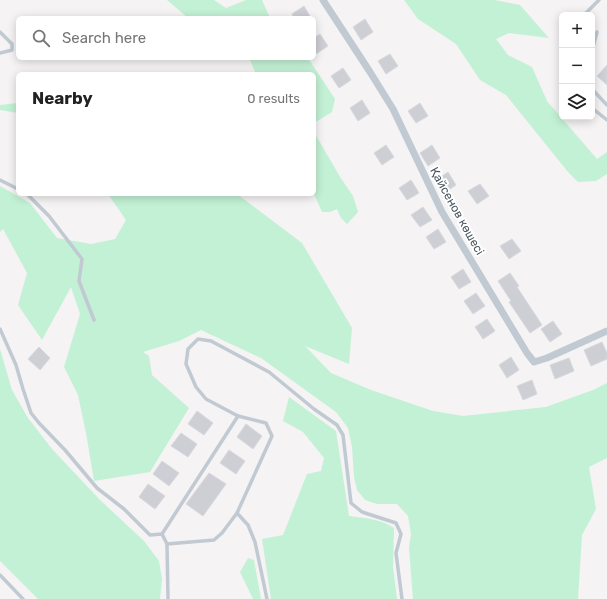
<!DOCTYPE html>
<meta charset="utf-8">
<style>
:root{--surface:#fff;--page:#f6f6f6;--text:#222;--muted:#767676;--line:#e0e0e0}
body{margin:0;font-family:Rubik,sans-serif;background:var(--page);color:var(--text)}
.controls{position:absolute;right:12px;top:12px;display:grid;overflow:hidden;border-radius:6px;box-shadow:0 2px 10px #0003}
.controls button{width:36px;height:36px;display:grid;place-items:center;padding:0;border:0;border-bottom:1px solid var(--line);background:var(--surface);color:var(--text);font:20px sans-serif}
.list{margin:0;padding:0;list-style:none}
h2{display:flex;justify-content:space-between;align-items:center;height:52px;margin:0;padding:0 16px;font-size:17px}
h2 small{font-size:13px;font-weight:400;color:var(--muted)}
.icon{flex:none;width:22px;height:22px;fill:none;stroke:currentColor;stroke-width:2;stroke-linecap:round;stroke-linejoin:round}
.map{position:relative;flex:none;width:607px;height:599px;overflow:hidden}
.search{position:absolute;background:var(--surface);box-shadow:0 2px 10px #0003;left:16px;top:16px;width:300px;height:44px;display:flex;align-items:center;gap:10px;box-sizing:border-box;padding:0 14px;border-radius:6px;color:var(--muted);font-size:15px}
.panel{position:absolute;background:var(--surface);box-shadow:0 2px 10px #0003;left:16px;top:72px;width:300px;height:124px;border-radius:6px}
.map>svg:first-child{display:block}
</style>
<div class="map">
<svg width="607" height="599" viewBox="0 0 607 599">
<rect width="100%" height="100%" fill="#f5f3f3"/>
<g fill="#c3f1d5">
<polygon points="167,0 214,0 226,8 246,0 262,0 270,18 188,18"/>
<polygon points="404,0 495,0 520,5 549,38 509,33 496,39 508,55 532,67 547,101 597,159 607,152 607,174 596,181 578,182 568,172 506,95 480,80 456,44 418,19"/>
<polygon points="247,58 308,58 335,99 332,112 314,123 314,74 256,74 250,60"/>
<polygon points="18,103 18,113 0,110 0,105"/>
<polygon points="314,132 340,177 353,196 358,212 347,224 341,218 337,209 330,212 322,212 314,194"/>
<polygon points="0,186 30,203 57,238 91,244 115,239 126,220 108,194 237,194 302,243 352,328 349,364 305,346 331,373 371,390 433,411 463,416 546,407 593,390 607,383 607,458 589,467 596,509 582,535 578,599 413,599 409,548 411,534 408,516 397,504 377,504 365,500 357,490 354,477 352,447 348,428 336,412 261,358 201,330 179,341 143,352 149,356 152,375 189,408 150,472 94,481 86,433 78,395 64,367 80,314 71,287 42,340 18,305 27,273 3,229 0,232"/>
<polygon points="0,349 12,390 28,418 52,449 100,500 144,541 159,561 162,579 160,599 38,599 0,561"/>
<path d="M289,397l47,34 13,85c15,2 32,3 45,12l-1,39 4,32h-126l-9,-60 21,-4 24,-61 14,-3 3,-13 -21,-26 -20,-11z"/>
<polygon points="248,558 254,560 261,599 253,599 240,572"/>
</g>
<g fill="#cdcfd5" stroke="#d7d9de">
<polygon points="304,6 311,18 294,18 292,14"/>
<polygon points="365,19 373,32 361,40 353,27"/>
<polygon points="320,34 328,46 316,54 314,51 314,38"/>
<polygon points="390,54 398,66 386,74 378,61"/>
<polygon points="607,65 607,85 597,76"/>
<polygon points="343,68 351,80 339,88 331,76"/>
<polygon points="362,100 370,113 358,121 350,108"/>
<polygon points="420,103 428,116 416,123 408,111"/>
<polygon points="386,145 394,157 382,165 374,153"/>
<polygon points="432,145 440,158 428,166 420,153"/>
<polygon points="448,172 456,185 444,193 436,180"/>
<polygon points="411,180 419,193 407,200 399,188"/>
<polygon points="480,184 489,196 477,204 468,191"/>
<polygon points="423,207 432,220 420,227 411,215"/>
<polygon points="438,229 446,242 434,249 426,237"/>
<polygon points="512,239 521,251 509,259 500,246"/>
<polygon points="463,269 471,282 459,289 451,277"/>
<polygon points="510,273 519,286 517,287 542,325 530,333 509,302 511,301 498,281"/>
<polygon points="476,293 485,306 473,314 464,301"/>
<polygon points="487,319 495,331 483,339 475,327"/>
<polygon points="553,321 562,334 550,342 541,329"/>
<polygon points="602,342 607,353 607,359 591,366 584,350"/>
<polygon points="39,347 50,358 40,370 28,359"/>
<polygon points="511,357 519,370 507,378 499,365"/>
<polygon points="569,358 574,371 555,379 550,365"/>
<polygon points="532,380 537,394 523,400 517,386"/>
<polygon points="197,411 213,423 204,435 188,424"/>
<polygon points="246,424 262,436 253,449 237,437"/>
<polygon points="181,433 197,444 188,457 171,446"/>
<polygon points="229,450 245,461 236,474 220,463"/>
<polygon points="162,461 179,473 169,486 153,474"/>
<polygon points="209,473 226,484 203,516 186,504"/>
<polygon points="148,484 165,496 155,509 139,497"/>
</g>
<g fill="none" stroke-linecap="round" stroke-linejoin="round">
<g stroke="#c1cad2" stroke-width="3.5">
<polyline points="584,15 599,0"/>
<polyline points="0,32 12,44 12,50 0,53"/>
<polyline points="592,51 597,32"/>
<polyline points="592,89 607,105"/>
<polyline points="592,108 607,120"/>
<polyline points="0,180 18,189"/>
<polyline points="27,194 49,216 82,259 79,281 94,320"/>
<polyline points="0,329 16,365 23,389 31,413 39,423 65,450 97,488 124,509 150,535 162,534"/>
<polyline points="237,513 272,436 266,423 238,416 206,399 196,387 186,364 188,349 198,339 211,341 269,372 314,409 337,425 343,435 351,503 362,512 396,523 401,534 396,553 402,599"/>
<polyline points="167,544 214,540 222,533 237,513 248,525 255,542 267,599"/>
<polyline points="0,575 23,599"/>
<polyline points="168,599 167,544 162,534 238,416"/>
</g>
<polyline stroke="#c1cad2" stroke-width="7" points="323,0 370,72 393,109 442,212 527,353 534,362 547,358 607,331"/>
</g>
<g text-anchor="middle" stroke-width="4" stroke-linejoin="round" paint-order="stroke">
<g font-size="12" fill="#4a5661" stroke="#fff">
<text transform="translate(457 211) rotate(61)" y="4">Қайсенов көшесі</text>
</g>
</g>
</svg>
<div class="controls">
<button>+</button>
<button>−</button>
<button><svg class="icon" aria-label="layers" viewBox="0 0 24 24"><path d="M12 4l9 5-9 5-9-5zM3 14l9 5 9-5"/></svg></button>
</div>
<div class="search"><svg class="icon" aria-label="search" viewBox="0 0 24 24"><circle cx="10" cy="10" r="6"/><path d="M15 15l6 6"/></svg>Search here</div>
<section class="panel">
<h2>Nearby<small>0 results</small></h2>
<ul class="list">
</ul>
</section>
</div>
